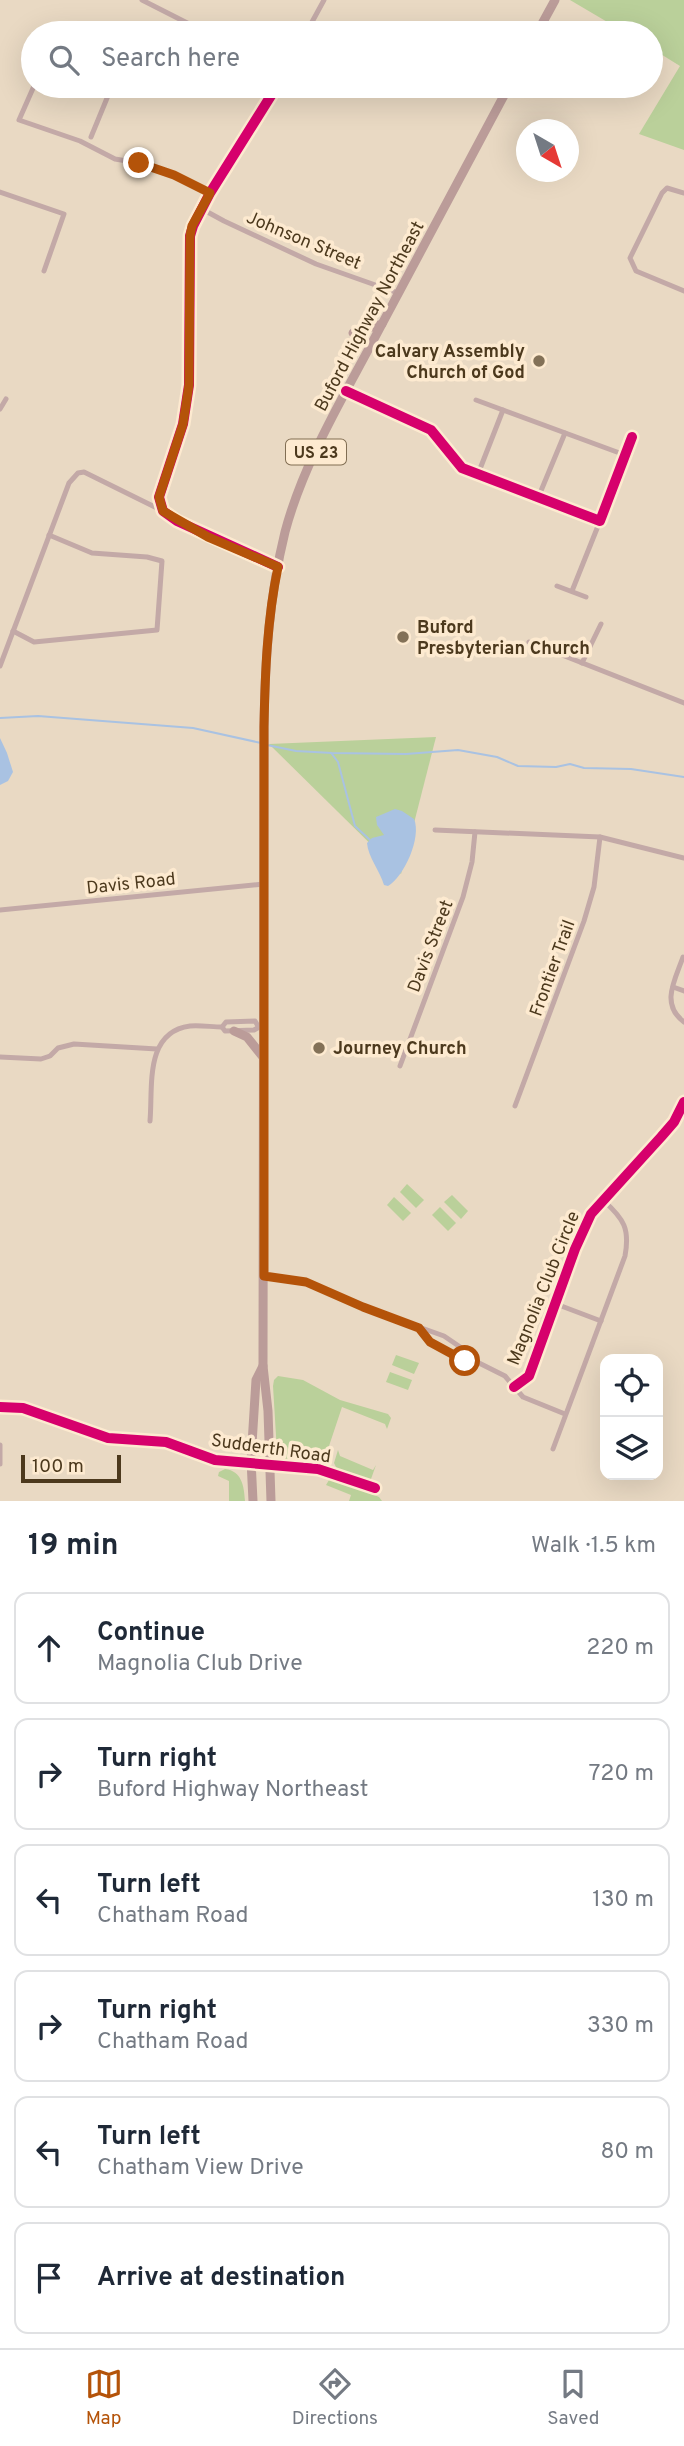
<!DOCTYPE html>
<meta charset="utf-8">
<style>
:root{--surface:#fff;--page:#f6f6f7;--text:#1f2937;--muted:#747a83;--line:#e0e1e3;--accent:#b45309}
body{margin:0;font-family:Overpass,sans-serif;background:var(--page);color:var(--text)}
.controls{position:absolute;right:21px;bottom:21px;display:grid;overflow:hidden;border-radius:14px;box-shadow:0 7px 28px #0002}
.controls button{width:63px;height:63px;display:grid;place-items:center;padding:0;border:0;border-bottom:2px solid var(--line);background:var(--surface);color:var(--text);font:35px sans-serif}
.compass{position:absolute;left:516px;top:119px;width:63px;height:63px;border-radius:50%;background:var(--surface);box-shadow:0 7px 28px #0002;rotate:141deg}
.scale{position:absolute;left:21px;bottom:18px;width:100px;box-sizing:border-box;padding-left:7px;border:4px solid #4c391d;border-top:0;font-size:19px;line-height:24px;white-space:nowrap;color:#4c391d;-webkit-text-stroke:5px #fdead0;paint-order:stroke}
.stop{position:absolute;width:21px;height:21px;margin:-16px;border:5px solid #b45309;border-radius:50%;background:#fff}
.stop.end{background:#b45309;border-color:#fff;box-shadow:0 2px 7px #0008}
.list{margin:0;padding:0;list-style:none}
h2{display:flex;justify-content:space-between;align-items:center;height:91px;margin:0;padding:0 28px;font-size:30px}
h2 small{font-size:23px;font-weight:400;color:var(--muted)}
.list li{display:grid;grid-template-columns:46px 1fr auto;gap:21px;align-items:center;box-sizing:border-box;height:112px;margin:0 14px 14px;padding:0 14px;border:2px solid var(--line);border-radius:14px}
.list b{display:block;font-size:26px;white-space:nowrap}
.list p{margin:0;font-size:23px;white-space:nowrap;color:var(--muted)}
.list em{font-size:23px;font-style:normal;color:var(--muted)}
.icon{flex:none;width:38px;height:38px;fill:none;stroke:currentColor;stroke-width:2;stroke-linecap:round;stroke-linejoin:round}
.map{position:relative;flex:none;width:684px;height:1501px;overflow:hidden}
.search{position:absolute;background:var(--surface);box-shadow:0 7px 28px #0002;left:21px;right:21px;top:21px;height:77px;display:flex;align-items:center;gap:18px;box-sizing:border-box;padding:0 24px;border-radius:38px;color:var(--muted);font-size:26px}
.sheet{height:847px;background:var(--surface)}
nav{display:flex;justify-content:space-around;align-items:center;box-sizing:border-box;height:98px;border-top:2px solid var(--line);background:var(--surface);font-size:19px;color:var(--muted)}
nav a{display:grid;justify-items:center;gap:4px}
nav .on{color:var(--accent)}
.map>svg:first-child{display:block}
</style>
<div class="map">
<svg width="684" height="1501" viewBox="0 0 684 1501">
<rect width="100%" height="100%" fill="#e9d9c3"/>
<g fill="#bad09a">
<polygon points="570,0 684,0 684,150 639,134 680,66 651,48 651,33 626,33"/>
<polygon points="436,737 401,874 269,744"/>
<polygon points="407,1184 424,1200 416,1208 400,1192"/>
<polygon points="452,1195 468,1211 461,1219 444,1202"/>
<polygon points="394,1197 411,1213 403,1221 387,1205"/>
<polygon points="440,1207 456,1223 448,1231 432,1215"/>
<polygon points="396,1355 419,1363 414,1374 392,1365"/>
<polygon points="390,1372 412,1380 408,1390 386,1382"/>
<path d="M278,1376l25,4 37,20 48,14 3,4 -4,11 -2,-5 -43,-17 -19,57c-13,2 -41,3 -46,-12l-4,-66 1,-6z"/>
<polygon points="338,1450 340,1456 373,1470 376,1465 371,1479 366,1481 337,1469 334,1463"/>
<path d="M225,1469c17,2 19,17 20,32h-16v-20l-11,-5 1,-4z"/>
<polygon points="335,1478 379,1497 382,1501 349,1501 351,1495 326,1485 329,1480"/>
</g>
<g fill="#a9c2e2">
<polygon points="0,738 7,753 13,772 8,781 0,785"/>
<path d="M395,809l7,2 12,8c8,18 -10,58 -26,67l-4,-1c-4,-14 -16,-28 -17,-42l5,-5 12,-3 -7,-10 -1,-8z"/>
</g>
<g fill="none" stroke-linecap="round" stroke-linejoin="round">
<g stroke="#a9c2e2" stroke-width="2">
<polyline points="0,718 38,716 193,728 261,743"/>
<polyline points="267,745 296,751 332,753 406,754 458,750 497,757 518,766 556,767 570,764 584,768 631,769 684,777"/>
<polyline points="332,754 338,762 355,826 370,840"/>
</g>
<g stroke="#c3a9a7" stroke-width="5">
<polyline points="142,0 207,33"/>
<polyline points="306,33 324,0"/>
<polyline points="34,86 19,120 80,141 115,159 139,163 174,175 210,193"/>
<polyline points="277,86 210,193 193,226 190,236 189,385 183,424 159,497 163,511 177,521 277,567"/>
<polyline points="91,137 112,86"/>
<polyline points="0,192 64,214 44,271"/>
<polyline points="684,193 667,188 662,193 630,258 636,271 684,291"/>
<polyline points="202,209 224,221 316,264 398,293"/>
<polyline points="346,391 431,430 462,468 600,521 632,437"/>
<polyline points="476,400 625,455"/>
<polyline points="0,409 6,399"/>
<polyline points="478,474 503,410"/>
<polyline points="538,498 565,433"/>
<polyline points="557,586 586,597"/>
<polyline points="572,591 600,521"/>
<polyline points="13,631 34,642 157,630 162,561 147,557 92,553 49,535"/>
<polyline points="529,642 684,703"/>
<polyline points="582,663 601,624"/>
<polyline points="0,666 69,483 78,473 84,472 163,511"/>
<polyline points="435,830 600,837 684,858"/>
<polyline points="0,910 264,884"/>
<path d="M683,957c-8,23 -23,47 1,65"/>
<polyline points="673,987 684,991"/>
<polyline points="222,1027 225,1031 254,1030 261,1026"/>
<polyline points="0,1057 41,1059 50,1056 58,1048 74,1044 157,1049"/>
<polyline points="400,1066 463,897 472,862 475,832"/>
<polyline points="515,1106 584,921 594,887 600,837"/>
<path d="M150,1121c3,-34 -6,-89 40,-95 10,-1 22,1 32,1l4,-5 29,-1 3,5"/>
<polyline points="264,1276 307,1282 363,1307 444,1336 469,1353 477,1362"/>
<polyline points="556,1304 601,1321"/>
<polyline points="419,1328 430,1342 465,1361 477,1362 505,1376 523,1397 565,1414"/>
<polyline points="514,1387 529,1376 575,1249 591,1214 661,1137 674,1122 684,1102"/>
<polyline points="0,1407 23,1408 108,1438 166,1442 215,1460 318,1469 375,1488"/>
<polyline points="0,1445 0,1464"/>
<path d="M553,1449l72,-193c5,-27 -1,-37 -21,-55"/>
</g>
<g stroke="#bb9c99" stroke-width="9">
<polyline points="537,33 555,0"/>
<polyline points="353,333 382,324"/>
<polyline points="234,1031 247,1037 263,1057"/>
<polyline points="253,1501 251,1460 256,1380 263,1366"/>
<path d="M271,1501l-3,-90 -5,-45 1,-639c1,-66 5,-130 21,-195 18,-68 56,-131 89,-193 45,-84 90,-169 135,-253"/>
</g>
<defs>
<g id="cycleway">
<polyline points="277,86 210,193 193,226 190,236 189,385 183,424 159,497 163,511 177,521 278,567"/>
<polyline points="346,391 431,430 462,468 600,521 632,437"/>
<polyline points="514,1387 529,1376 575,1249 591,1214 661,1137 674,1122 684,1102"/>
<polyline points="0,1407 23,1408 108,1438 166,1442 215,1460 318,1469 375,1488"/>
</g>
</defs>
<use href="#cycleway" stroke="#fdead0" stroke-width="15"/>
<use href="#cycleway" stroke="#d6006c" stroke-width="10"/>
</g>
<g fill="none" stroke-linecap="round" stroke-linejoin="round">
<path stroke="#b45309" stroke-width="9" d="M139,163l35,12 36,18 -18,33 -2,10 -1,149 -6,39 -24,73 4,14 45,26 70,30c-11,53 -13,107 -14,160v549l42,6 57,25 56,21 11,14 35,19"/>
</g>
<g fill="#837157" stroke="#fdead0" stroke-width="2.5">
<circle cx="539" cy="361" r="7"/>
<circle cx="403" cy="637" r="7"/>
<circle cx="319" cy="1048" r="7"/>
</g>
<g text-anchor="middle" stroke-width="7" stroke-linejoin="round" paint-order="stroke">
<rect fill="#fdead0" stroke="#816e53" stroke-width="2" x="286" y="439.5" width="60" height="25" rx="5"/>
<g font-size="16" font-weight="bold" fill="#4c391d">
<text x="316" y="458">US 23</text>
</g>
<g font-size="18" fill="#4c391d" stroke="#fdead0">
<text transform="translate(304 240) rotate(23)" y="6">Johnson Street</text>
<text transform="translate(369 316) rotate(-62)" y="6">Buford Highway Northeast</text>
<text transform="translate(131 883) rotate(-6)" y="6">Davis Road</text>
<text transform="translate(430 946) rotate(-69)" y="6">Davis Street</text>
<text transform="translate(552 968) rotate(-70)" y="6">Frontier Trail</text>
<text transform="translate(543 1288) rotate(-68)" y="6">Magnolia Club Circle</text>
<text transform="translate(271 1448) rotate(8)" y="6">Sudderth Road</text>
</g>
<g font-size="18" font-weight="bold" fill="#4c391d" stroke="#fdead0" text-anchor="start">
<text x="525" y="357" text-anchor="end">Calvary Assembly<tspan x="525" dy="21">Church of God</tspan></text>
<text x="417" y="633">Buford<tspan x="417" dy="21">Presbyterian Church</tspan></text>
<text x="333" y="1054">Journey Church</text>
</g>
</g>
</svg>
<div class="controls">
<button><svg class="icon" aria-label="locate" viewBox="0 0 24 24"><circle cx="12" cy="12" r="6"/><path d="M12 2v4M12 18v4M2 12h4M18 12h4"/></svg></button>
<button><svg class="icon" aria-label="layers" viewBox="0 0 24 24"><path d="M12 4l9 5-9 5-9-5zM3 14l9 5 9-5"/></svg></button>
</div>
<svg class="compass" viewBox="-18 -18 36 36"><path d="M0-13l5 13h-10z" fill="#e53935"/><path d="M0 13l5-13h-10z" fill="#747a83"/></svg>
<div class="scale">100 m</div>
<div class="stop" style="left:465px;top:1361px"></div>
<div class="stop end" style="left:139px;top:163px"></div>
<div class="search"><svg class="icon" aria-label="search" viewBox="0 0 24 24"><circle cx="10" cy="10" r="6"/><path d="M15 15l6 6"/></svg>Search here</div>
</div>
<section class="sheet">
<h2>19 min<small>Walk · 1.5 km</small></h2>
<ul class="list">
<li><svg class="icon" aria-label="ahead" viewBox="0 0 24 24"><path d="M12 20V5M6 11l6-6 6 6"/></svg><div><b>Continue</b><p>Magnolia Club Drive</p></div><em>220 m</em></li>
<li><svg class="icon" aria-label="right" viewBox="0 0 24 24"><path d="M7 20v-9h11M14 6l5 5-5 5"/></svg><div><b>Turn right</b><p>Buford Highway Northeast</p></div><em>720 m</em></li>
<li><svg class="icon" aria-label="left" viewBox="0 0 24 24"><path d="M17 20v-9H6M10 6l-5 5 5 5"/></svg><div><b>Turn left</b><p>Chatham Road</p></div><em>130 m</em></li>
<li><svg class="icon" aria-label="right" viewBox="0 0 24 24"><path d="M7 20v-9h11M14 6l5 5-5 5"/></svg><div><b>Turn right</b><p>Chatham Road</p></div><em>330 m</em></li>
<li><svg class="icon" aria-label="left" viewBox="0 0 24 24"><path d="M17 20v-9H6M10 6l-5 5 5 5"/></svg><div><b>Turn left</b><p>Chatham View Drive</p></div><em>80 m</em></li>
<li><svg class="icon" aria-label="arrive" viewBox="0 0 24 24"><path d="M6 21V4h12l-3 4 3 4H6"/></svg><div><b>Arrive at destination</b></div></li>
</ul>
</section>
<nav>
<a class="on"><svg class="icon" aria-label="map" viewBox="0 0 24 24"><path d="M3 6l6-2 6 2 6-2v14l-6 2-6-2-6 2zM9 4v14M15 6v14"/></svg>Map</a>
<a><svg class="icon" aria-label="directions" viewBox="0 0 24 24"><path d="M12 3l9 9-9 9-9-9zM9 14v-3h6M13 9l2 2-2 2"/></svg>Directions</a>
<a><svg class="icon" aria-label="saved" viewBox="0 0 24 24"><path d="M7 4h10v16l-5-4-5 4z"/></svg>Saved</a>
</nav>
